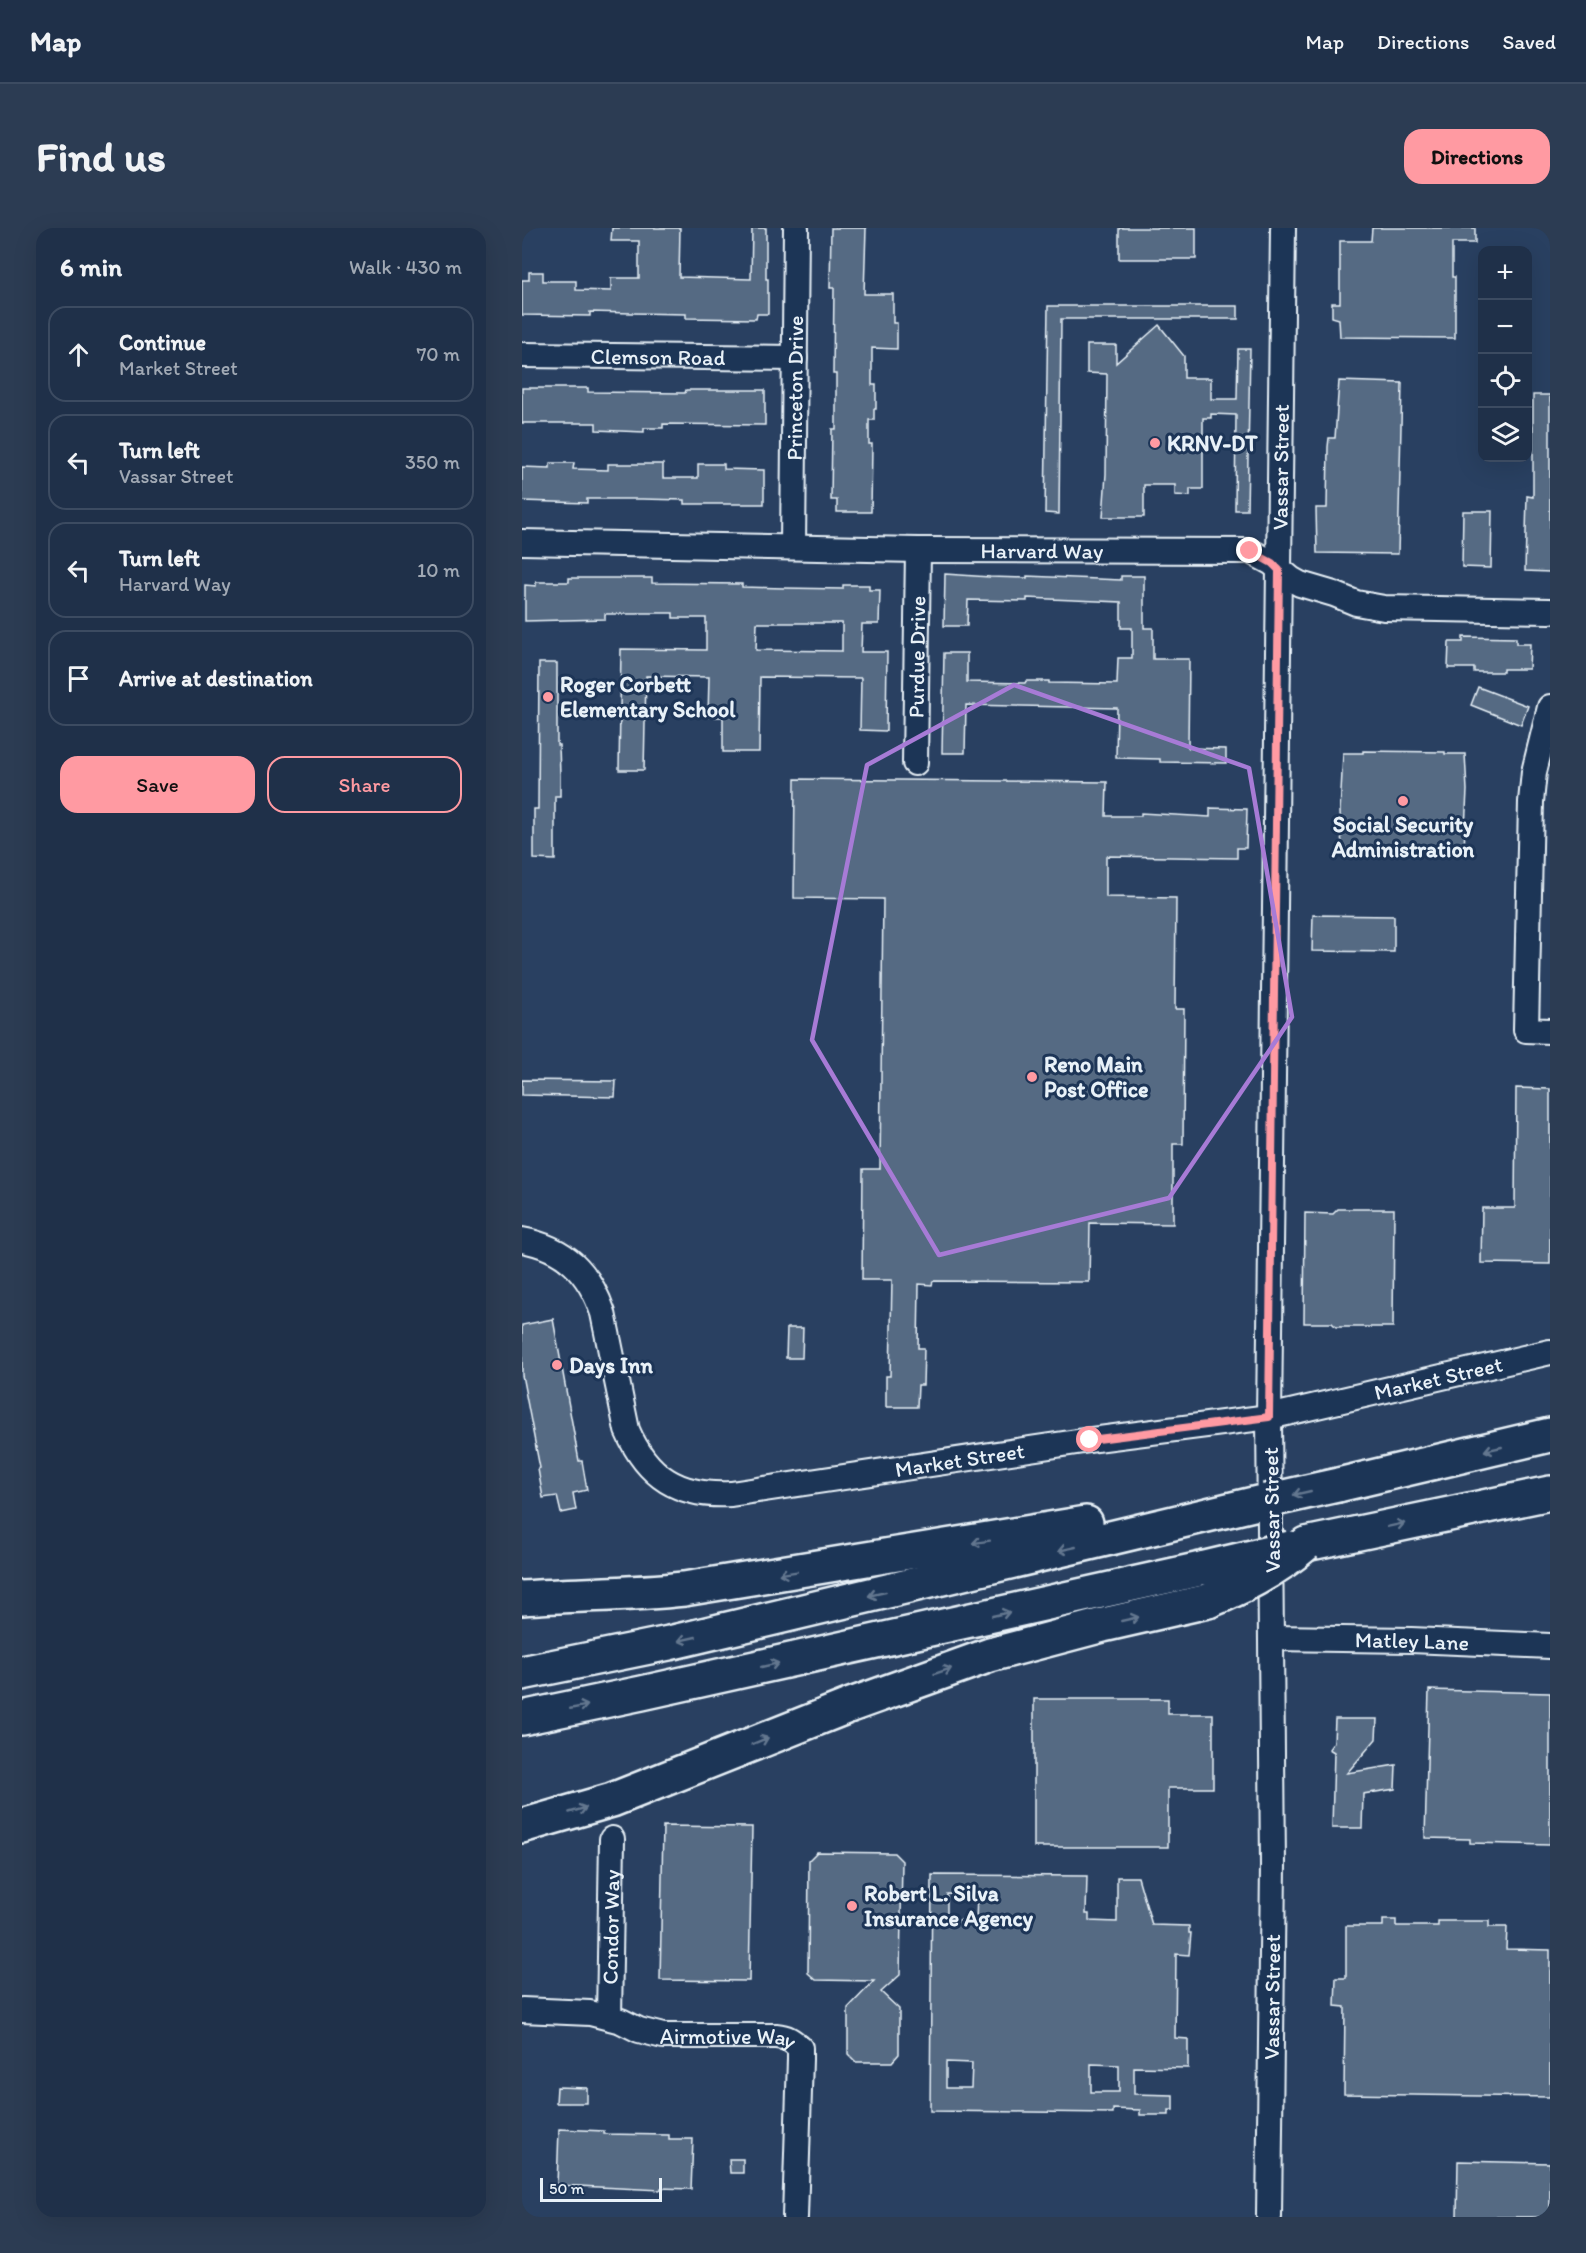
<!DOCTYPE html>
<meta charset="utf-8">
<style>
:root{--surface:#1f3049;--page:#2c3c53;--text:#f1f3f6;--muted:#a1a9b4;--line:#3c4b61;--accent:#ff9aa2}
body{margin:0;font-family:Itim,sans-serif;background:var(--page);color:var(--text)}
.controls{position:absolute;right:18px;top:18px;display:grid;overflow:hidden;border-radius:12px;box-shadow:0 6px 24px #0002}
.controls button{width:54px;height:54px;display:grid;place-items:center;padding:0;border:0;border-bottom:2px solid var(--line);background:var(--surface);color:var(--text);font:30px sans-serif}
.scale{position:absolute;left:18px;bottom:15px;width:122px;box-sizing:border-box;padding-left:6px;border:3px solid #e8f1f8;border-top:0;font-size:16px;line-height:21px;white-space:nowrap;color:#e8f1f8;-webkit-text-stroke:4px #1d3557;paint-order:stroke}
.stop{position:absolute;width:18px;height:18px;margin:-14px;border:4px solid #ff9aa2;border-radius:50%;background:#fff}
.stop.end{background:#ff9aa2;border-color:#fff;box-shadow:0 2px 6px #0008}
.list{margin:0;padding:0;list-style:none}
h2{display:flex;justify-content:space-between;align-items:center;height:78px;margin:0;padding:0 24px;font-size:26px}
h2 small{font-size:20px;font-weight:400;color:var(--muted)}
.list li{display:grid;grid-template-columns:39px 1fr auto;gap:18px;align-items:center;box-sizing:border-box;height:96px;margin:0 12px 12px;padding:0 12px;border:2px solid var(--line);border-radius:18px}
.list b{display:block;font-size:22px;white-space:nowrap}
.list p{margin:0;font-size:20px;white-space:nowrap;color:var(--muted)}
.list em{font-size:20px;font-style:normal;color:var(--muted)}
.actions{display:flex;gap:12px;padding:18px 24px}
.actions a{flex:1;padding:14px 0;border:2px solid var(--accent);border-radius:18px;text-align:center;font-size:21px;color:var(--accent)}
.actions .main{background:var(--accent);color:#111}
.icon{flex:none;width:33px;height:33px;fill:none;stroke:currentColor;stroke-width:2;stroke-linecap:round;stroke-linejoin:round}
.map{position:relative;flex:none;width:1028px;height:1989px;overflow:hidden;border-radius:18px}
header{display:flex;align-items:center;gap:36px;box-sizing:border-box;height:84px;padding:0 30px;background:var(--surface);border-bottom:2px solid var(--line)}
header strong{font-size:28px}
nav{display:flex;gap:33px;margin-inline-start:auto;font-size:21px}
.intro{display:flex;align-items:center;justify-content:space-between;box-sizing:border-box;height:144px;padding:0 36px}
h1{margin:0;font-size:42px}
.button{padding:15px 27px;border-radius:18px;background:var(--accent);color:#111;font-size:21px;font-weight:700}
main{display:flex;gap:36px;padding:0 36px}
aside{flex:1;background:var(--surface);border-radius:18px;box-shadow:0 6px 24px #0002}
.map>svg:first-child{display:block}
</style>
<header>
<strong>Map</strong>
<nav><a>Map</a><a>Directions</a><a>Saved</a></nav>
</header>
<div class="intro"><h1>Find us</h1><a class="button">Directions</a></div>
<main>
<aside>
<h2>6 min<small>Walk · 430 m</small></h2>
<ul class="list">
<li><svg class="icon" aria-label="ahead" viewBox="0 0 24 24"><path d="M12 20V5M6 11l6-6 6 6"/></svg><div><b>Continue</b><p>Market Street</p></div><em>70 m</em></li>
<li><svg class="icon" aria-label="left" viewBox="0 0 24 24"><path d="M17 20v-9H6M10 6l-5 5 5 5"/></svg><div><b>Turn left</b><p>Vassar Street</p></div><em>350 m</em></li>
<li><svg class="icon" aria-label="left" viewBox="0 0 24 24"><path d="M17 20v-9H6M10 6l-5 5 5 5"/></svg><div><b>Turn left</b><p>Harvard Way</p></div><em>10 m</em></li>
<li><svg class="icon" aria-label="arrive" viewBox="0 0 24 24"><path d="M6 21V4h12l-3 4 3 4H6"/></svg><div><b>Arrive at destination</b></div></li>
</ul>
<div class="actions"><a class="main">Save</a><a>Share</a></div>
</aside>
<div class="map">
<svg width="1028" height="1989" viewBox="0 0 1028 1989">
<rect width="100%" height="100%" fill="#294061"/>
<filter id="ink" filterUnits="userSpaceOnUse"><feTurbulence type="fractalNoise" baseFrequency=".0167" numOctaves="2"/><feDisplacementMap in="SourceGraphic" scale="12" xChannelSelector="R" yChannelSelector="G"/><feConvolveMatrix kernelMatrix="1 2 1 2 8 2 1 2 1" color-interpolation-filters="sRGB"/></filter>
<g filter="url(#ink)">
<g fill="#556a83" stroke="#e8f1f8" stroke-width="1.5" fill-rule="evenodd">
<polygon points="90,0 158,0 157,49 229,51 230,0 244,0 244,51 246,51 246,86 235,86 234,91 164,90 164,86 110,85 68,84 68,88 0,87 0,52 7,52 7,44 21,44 21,53 54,53 54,62 89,63 89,50 117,50 117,13 89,13"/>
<polygon points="309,0 344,0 342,66 371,66 371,95 375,95 375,121 350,120 350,157 354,157 354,181 352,181 352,192 347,192 347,216 350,216 349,284 315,284 315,272 309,272 310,201 314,201 314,146 311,146 312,60 308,60"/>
<rect x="597" y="0" width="77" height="31"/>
<polygon points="850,0 953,0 953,15 930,15 930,49 933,49 933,110 818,109 817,91 810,89 810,75 818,75 818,13 849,13"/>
<polygon points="526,78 716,78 716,91 539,91 537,286 523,285"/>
<polygon points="637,97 662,128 662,150 689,150 689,171 715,171 716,121 728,121 725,282 713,282 714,187 689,186 689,190 681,190 681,261 668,261 668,268 653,267 653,257 622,257 622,289 581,289 584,246 585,146 565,145 565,117 594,117 594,135"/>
<polygon points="817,153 880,155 876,326 795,325 794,280 805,280 806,219 807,210 813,210"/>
<polygon points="0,160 66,160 66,164 163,165 164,162 243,162 243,197 141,196 141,200 122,200 122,204 74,202 74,195 0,195"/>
<polygon points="1011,167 1028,167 1028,344 1003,343 1005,268 1011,269"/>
<polygon points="28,235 52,235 51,241 86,242 86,236 141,236 141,250 176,250 176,236 202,236 202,241 242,242 242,276 162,276 162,272 120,271 65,271 65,275 0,273 0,239 28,240"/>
<polygon points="941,283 970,283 969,340 940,339"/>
<polygon points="423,346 468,349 505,350 505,348 599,352 599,348 622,348 622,400 631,400 631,431 667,431 666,520 704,521 704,535 638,534 638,531 594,530 595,480 444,477 443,525 420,525 422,425 445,425 445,454 503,455 504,453 527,453 527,455 595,456 596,430 610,430 610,400 599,400 599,374 505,370 505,373 446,372 445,398 422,398"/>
<path d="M47,350h83v5l90,1v3l42,1 59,1v-4h26v5h11l-1,34h-17l-1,28h26l-1,79 -26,-1 1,-52 -101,-1 -1,75h-36v-35h-15l1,-40 -63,-1 -2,94h-25l2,-121 85,1v-32h-33v-5h-35v1h-33v5l-80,2v-36l11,1v-4h33zM235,395h85v28l-86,-1z"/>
<polygon points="941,409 994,410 994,416 1008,416 1007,441 981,441 981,444 952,444 952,440 926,440 927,414 941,414"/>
<polygon points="17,435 35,435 35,517 37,517 38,547 38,568 33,568 33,632 12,631 12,581 16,581"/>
<polygon points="956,459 1006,478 999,497 949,477"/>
<polygon points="841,523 923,524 923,526 943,526 945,562 942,621 922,620 922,622 820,620 818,584 821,525 841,525"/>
<polygon points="273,551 585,554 584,588 619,588 619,585 688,589 688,580 725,581 724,620 715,620 715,630 584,628 584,669 654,670 653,781 662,781 661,916 651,916 651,996 568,995 567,1054 411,1053 410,1057 397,1056 396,1120 402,1120 401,1157 396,1157 395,1179 364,1179 364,1148 368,1148 370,1052 340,1052 341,941 358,941 361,671 272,670"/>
<polygon points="791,687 872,688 872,724 790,723"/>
<polygon points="0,852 94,853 93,869 0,867"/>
<polygon points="994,860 1028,861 1028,1036 959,1035 960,980 993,980"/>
<polygon points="816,981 872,981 871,1099 814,1099 810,1095 782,1095 783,985 811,986"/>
<polygon points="31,1091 57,1233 60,1233 65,1262 51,1265 54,1282 39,1285 35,1268 21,1270 16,1241 18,1240 0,1147 0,1097"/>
<polygon points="265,1100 281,1100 280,1130 264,1130"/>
<polygon points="907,1462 1028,1465 1028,1617 948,1615 948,1611 903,1610"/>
<polygon points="512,1471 646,1471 646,1486 691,1486 691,1560 646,1560 646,1619 512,1619"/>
<polygon points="813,1491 855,1491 854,1511 825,1545 874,1537 873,1561 841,1566 840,1600 810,1600 812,1524 807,1521 812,1514"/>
<polygon points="141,1598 230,1599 227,1753 138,1752"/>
<polygon points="295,1624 372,1625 380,1633 378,1747 359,1764 377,1781 377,1826 370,1834 334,1834 326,1826 326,1780 352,1753 294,1752 286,1745 287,1632"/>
<path d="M410,1647l155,1 -1,38h3v7l28,1v-45h21l14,48 37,1v7h2l-2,22 -13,-1 -1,84 13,1v29l-54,-1v27l39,1v15h-4v5h-29v-5l-27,-1v4l-183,-2zM425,1666l30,1 -1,25h-29zM424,1834l26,1 -1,25h-25zM569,1836l28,1v27h-28z"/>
<polygon points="861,1692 874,1692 874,1698 916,1698 916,1693 967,1693 967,1699 985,1699 984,1721 1028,1722 1028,1869 822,1866 823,1779 813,1778 814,1750 824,1750 824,1698 861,1698"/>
<polygon points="35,1859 65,1860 65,1875 34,1875"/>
<polygon points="37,1901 82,1903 82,1906 147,1907 147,1911 171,1911 169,1961 139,1960 139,1962 35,1957"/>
<polygon points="207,1931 221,1931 221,1945 208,1945"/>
<polygon points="936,1933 1028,1935 1028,1989 935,1989"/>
</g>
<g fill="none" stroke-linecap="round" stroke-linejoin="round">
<defs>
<g id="minor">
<path id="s1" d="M0,127l273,3"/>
<path id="s2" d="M0,314l396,8 332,1 22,12 19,16 9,5 34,10 22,9 28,5 166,3"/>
<path id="s3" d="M271,319l3,-319"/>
<polyline points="1028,479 1012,544 1009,574 1004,802 1028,803"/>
<path id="s4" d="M393,535l3,-213"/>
<path id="s5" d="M0,1012c44,8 67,32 81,73l24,117c20,47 52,67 104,64l359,-54 179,-23 281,-65"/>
<path id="s6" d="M750,1410l139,2 139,6"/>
<path id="s7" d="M0,1782l68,3 31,8 18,9 24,6h113c11,1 16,4 24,12v11l-5,158"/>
<path id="s8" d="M87,1789l3,-178"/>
<path id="s9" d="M747,1989l4,-352 -4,-448 14,-1189"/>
</g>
<g id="highway">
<polyline points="816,1257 1028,1207"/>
<polyline points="784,1316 1028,1265"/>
<path d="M0,1370c54,-4 108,-3 162,-9l402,-66"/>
<polyline points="0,1445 147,1415 744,1273"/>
<polyline points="0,1490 120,1465 683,1340"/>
<polyline points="0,1598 90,1572 329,1477 468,1427 581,1397 686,1373"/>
</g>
</defs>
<use href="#minor" stroke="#e8f1f8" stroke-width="28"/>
<use href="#highway" stroke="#e8f1f8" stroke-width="38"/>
<use href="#minor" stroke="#1d3557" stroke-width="24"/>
<use href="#highway" stroke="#1d3557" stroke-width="33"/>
<defs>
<g id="highway-bridge">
<polyline points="744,1273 816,1257"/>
<polyline points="683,1340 768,1320"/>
<path d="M686,1373c36,-14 68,-31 98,-57"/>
</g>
</defs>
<use href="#highway-bridge" stroke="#e8f1f8" stroke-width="38" stroke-linecap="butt"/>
<use href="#highway-bridge" stroke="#1d3557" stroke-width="33"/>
</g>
<defs><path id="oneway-shaft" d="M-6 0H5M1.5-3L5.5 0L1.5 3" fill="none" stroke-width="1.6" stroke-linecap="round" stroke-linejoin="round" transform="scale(1.5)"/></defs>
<g stroke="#64778f">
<use href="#oneway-shaft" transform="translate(971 1221) rotate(167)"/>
<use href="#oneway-shaft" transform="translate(780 1265) rotate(167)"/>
<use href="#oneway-shaft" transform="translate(874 1297) rotate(-12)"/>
<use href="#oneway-shaft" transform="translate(459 1314) rotate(171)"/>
<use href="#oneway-shaft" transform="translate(545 1321) rotate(167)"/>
<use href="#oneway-shaft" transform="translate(266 1345) rotate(171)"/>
<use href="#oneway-shaft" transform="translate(355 1366) rotate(167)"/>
<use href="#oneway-shaft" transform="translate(479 1386) rotate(-13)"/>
<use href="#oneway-shaft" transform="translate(608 1391) rotate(-13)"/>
<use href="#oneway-shaft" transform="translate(165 1411) rotate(167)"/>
<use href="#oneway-shaft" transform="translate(248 1437) rotate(-13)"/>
<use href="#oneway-shaft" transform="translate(421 1443) rotate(-19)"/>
<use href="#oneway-shaft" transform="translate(57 1479) rotate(-11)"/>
<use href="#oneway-shaft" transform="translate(238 1513) rotate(-22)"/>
<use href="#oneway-shaft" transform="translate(56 1582) rotate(-16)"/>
</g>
</g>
<g fill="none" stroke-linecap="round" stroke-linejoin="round" filter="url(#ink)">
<polyline stroke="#ff9aa2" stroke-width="8" points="568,1212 747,1189 757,342 750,335 728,323"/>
</g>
<path fill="none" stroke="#a77bd6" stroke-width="4.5" stroke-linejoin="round" d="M492,457l235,83 43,249 -123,181 -230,57 -127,-215 55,-275z"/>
<g fill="#ff9aa2" stroke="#1d3557" stroke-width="2">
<circle cx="633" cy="215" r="6"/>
<circle cx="26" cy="469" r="6"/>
<circle cx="881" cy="573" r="6"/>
<circle cx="510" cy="849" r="6"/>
<circle cx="35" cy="1137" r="6"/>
<circle cx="330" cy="1678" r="6"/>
</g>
<g text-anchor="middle" stroke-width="6" stroke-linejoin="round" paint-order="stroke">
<g font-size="22" fill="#e8f1f8" stroke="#1d3557">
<text dy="8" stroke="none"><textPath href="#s1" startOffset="136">Clemson Road</textPath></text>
<text dy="8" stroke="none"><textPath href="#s3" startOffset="159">Princeton Drive</textPath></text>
<text dy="8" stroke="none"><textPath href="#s9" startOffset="1750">Vassar Street</textPath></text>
<text dy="8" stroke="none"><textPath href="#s2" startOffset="520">Harvard Way</textPath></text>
<text dy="8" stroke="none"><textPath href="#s4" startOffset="106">Purdue Drive</textPath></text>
<text dy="8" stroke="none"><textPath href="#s5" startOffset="1084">Market Street</textPath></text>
<text dy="8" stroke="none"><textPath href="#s5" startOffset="598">Market Street</textPath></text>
<text transform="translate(749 1282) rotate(-91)" y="8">Vassar Street</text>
<text dy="8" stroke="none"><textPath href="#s6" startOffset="140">Matley Lane</textPath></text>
<text dy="8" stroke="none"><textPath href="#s8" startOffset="90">Condor Way</textPath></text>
<text dy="8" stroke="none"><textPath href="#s9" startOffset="220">Vassar Street</textPath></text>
<text dy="8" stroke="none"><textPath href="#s7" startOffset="210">Airmotive Way</textPath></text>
</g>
<g font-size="22" font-weight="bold" fill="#e8f1f8" stroke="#1d3557" text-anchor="start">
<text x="645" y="223">KRNV-DT</text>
<text x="38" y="464">Roger Corbett<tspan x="38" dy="25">Elementary School</tspan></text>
<text x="881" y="604" text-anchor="middle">Social Security<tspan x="881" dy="25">Administration</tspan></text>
<text x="522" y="844">Reno Main<tspan x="522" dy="25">Post Office</tspan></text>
<text x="47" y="1145">Days Inn</text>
<text x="342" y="1673">Robert L. Silva<tspan x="342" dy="25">Insurance Agency</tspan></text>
</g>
</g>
</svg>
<div class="controls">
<button>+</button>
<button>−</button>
<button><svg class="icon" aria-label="locate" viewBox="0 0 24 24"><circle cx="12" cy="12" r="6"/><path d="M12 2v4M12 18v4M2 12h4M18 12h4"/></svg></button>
<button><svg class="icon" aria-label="layers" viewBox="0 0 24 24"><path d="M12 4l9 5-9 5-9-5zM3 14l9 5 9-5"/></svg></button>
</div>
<div class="scale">50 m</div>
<div class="stop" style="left:568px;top:1212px"></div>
<div class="stop end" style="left:728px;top:323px"></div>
</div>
</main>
